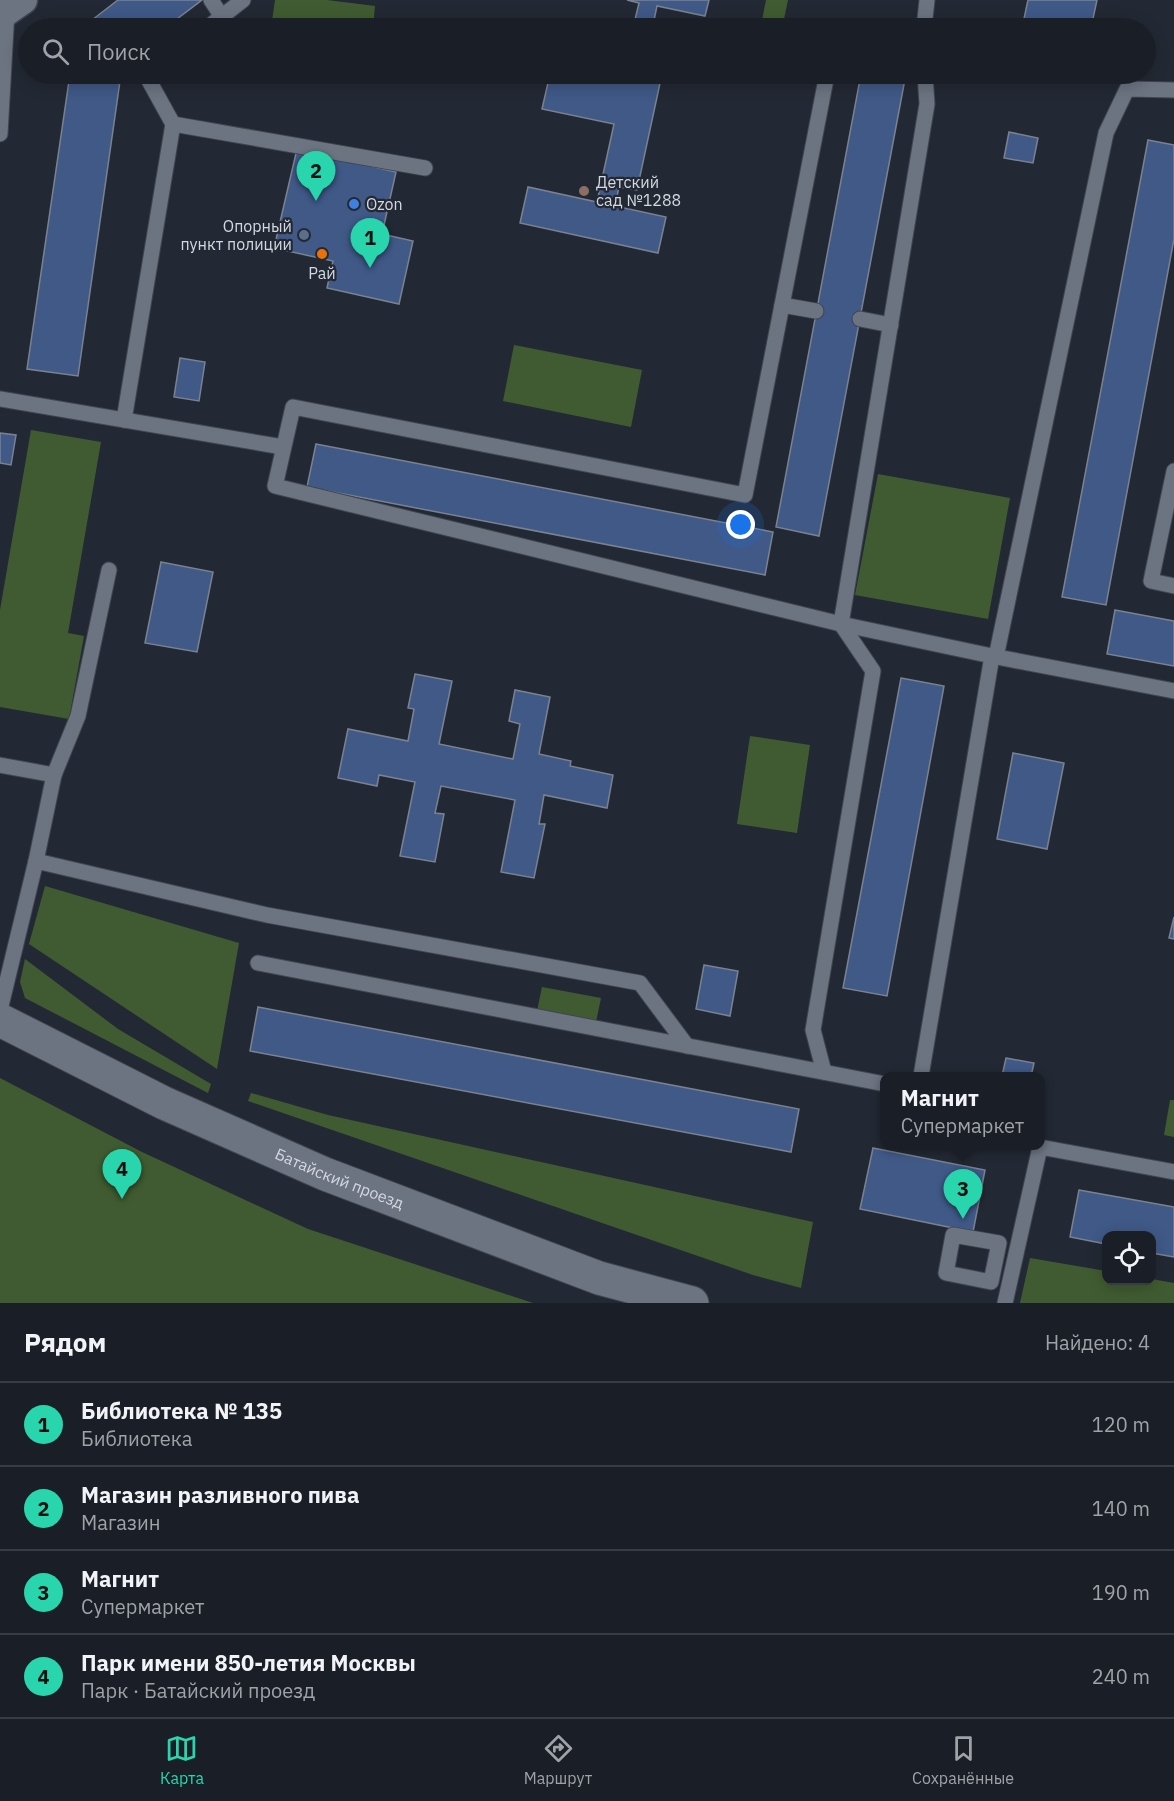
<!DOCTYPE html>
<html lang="ru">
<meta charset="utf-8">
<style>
:root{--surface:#1a1f27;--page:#23272f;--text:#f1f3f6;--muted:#9fa2a7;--line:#383d44;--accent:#29d5ac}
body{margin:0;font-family:"IBM Plex Sans",sans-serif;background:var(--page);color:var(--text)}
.controls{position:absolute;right:18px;bottom:18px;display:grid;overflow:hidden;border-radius:12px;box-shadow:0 3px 15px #0003}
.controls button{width:54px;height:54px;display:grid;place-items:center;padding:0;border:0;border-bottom:2px solid var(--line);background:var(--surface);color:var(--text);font:30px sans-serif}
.you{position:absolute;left:741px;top:525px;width:21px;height:21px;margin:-15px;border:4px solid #fff;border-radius:50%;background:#1a73e8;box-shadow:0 0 0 9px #1a73e833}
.badge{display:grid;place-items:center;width:39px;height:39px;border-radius:50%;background:var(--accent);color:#111;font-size:20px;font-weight:700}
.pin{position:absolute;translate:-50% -50px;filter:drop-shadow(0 2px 3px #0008)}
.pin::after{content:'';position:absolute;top:32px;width:21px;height:18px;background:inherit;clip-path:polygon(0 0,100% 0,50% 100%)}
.popup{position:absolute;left:880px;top:1072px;width:165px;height:78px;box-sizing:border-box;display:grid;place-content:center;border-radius:12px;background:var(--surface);filter:drop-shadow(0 2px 4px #0005);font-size:20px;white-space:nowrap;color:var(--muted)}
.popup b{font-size:22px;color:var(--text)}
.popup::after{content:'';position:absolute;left:50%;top:100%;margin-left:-12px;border:12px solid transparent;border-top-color:var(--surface)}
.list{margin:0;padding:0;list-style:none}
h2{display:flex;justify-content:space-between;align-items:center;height:78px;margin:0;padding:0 24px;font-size:26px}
h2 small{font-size:20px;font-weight:400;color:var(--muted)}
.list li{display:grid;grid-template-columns:39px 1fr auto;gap:18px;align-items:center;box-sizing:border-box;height:84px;padding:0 24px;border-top:2px solid var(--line)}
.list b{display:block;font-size:22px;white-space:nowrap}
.list p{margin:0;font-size:20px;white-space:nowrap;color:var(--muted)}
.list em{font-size:20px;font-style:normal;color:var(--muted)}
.icon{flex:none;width:33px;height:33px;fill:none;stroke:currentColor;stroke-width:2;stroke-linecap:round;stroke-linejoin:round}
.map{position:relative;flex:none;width:1174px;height:1303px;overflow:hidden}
.search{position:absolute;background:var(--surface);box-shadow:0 3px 15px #0003;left:18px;right:18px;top:18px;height:66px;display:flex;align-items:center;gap:15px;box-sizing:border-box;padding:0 21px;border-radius:33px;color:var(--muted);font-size:22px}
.sheet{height:414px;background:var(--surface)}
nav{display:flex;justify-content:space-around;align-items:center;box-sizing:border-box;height:84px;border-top:2px solid var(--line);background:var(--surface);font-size:16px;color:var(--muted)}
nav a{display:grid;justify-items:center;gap:3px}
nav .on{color:var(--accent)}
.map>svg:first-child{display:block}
</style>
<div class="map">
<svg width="1174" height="1303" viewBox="0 0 1174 1303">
<rect width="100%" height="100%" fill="#232934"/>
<g fill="#405b31">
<polygon points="275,0 327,0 375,6 373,28 271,28"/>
<polygon points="766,0 788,0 783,24 762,20"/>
<polygon points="514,345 642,370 631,427 503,401"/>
<polygon points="31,430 101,442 68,633 84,636 69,719 0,707 0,610"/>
<polygon points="878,474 1010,498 988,619 855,595"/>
<polygon points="750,736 810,745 797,833 737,824"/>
<polygon points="45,886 239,943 217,1069 29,944"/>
<polygon points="25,959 118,1029 211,1084 208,1093 25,998 20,982"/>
<polygon points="542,987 601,998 596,1022 537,1011"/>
<polygon points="0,1078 142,1152 308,1229 533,1303 0,1303"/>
<polygon points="251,1093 328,1115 813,1222 801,1288 753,1275 248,1101"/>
<polygon points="1170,1100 1174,1100 1174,1137 1164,1135"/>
<polygon points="1030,1258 1106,1271 1106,1280 1152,1279 1174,1283 1174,1303 1020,1303"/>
</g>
<g fill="#405987" stroke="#7a8290" stroke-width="1.5">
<polygon points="118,0 202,0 165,28 99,28 92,20"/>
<polygon points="627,0 709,0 705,16 657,6 653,25 667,28 633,28 639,3"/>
<polygon points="1028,0 1097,0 1091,28 1022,28"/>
<polygon points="70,74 121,74 78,376 27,369"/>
<polygon points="550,74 576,74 621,83 623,74 662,74 637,190 619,187 615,206 666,217 658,253 520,223 528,187 597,202 614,124 542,109"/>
<polygon points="861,74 876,74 905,79 819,536 776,527"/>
<polygon points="1009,132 1038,138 1033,163 1004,158"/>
<polygon points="1148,140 1174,145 1174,239 1106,605 1062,597"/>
<polygon points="297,149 396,172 382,234 413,241 399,304 327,288 333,261 274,248"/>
<polygon points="180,358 205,362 199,401 174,397"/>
<polygon points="0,433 16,435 11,465 0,463"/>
<polygon points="316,444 773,532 765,575 307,487"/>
<polygon points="161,562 213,572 197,652 145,643"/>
<polygon points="1115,610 1174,621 1174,666 1107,654"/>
<polygon points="415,674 452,681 439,744 513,759 520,724 509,721 515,690 550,697 539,754 571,761 570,766 613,775 607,808 544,795 539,824 545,824 534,878 501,872 515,800 441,786 435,813 444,814 435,862 400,856 415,782 379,775 377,786 338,778 348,729 408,741 414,709 408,708"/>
<polygon points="901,678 944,686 887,996 843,988"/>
<polygon points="1013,753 1064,763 1047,849 997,839"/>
<polygon points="1174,917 1174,939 1169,938"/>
<polygon points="704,965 738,971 730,1016 696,1009"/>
<polygon points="258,1007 799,1109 791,1152 250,1051"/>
<polygon points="1006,1058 1034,1063 1031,1076 1002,1076"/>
<polygon points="873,1148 985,1170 973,1232 860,1209"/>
<polygon points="1079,1190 1174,1207 1174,1257 1152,1253 1152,1236 1106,1236 1106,1244 1070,1237"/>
</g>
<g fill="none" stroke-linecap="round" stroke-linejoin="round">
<defs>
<g id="lane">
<polyline points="211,0 222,17"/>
<polyline points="207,28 243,0"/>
<polyline points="924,28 927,0"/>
<polyline points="827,74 745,495 293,407 275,486 841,624 992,656 921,1076"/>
<polyline points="173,124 425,168"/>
<polyline points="0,134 7,11"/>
<polyline points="782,305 816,311"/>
<polyline points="860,319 891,325"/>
<polyline points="0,399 283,447"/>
<polyline points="124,420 173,124 147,77 151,74"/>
<polyline points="1174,471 1151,581 1174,586"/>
<polyline points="992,656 1174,691"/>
<polyline points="996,657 1106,133 1127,89 1174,90"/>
<polyline points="0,765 54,775 36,861"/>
<polyline points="54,775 78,716 109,570"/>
<polyline points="258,963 885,1084"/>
<polyline points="0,1010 36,861 267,915 640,983 687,1046"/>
<polyline points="824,1072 813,1030 873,671 841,624 927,104 925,74"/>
<polygon points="953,1235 999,1243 991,1282 946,1273"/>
<polyline points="1005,1303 1040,1147 1174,1172"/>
</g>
<polyline id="street" points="0,16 23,0"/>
<g id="secondary">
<path id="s1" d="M0,1020l164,83 161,71 274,104 93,25"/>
</g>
</defs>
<use href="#lane" stroke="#40454f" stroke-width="17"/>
<use href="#street" stroke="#40454f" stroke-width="31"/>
<use href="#secondary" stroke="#40454f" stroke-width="35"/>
<use href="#lane" stroke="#6c7482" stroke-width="15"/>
<use href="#street" stroke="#6c7482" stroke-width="28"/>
<use href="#secondary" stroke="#6c7482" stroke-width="33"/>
</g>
<circle fill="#8d6e63" stroke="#232934" stroke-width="2" cx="584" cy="191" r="6"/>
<circle fill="#3f7fe0" stroke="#232934" stroke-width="2" cx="354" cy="204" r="6"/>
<circle fill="#5c6f8a" stroke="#232934" stroke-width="2" cx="304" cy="235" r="6"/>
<circle fill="#e8710a" stroke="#232934" stroke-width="2" cx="322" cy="254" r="6"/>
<g text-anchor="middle" stroke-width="4.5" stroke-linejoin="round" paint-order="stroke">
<g font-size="16" fill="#d4d8e0" stroke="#232934" text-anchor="start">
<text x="596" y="188">Детский<tspan x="596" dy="18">сад №1288</tspan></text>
<text x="366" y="210">Ozon</text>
<text x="292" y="232" text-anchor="end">Опорный<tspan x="292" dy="18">пункт полиции</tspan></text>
<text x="322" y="279" text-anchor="middle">Рай</text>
</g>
<g font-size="16" fill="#d4d8e0" stroke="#232934">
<text dy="6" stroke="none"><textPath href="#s1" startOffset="375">Батайский проезд</textPath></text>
</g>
</g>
</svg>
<div class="controls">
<button><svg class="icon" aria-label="locate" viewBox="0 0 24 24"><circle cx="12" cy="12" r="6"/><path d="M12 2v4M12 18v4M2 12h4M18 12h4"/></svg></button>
</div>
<div class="you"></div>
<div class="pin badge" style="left:370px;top:268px">1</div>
<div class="pin badge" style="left:316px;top:201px">2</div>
<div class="pin badge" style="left:963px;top:1219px">3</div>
<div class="popup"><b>Магнит</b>Супермаркет</div>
<div class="pin badge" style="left:122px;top:1199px">4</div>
<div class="search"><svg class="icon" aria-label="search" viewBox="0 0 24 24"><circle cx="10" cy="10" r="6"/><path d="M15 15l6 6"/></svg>Поиск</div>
</div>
<section class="sheet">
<h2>Рядом<small>Найдено: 4</small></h2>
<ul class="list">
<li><span class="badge">1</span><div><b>Библиотека № 135</b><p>Библиотека</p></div><em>120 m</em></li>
<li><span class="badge">2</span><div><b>Магазин разливного пива</b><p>Магазин</p></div><em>140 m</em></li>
<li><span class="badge">3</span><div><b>Магнит</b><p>Супермаркет</p></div><em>190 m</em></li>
<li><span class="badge">4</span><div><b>Парк имени 850-летия Москвы</b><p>Парк · Батайский проезд</p></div><em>240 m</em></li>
</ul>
</section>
<nav>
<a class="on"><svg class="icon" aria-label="map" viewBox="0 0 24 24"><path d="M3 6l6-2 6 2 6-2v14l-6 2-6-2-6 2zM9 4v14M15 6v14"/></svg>Карта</a>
<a><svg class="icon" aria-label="directions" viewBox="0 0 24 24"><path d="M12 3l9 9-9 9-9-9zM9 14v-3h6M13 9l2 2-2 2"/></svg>Маршрут</a>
<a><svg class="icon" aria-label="saved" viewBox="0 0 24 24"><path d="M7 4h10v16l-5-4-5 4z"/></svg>Сохранённые</a>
</nav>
